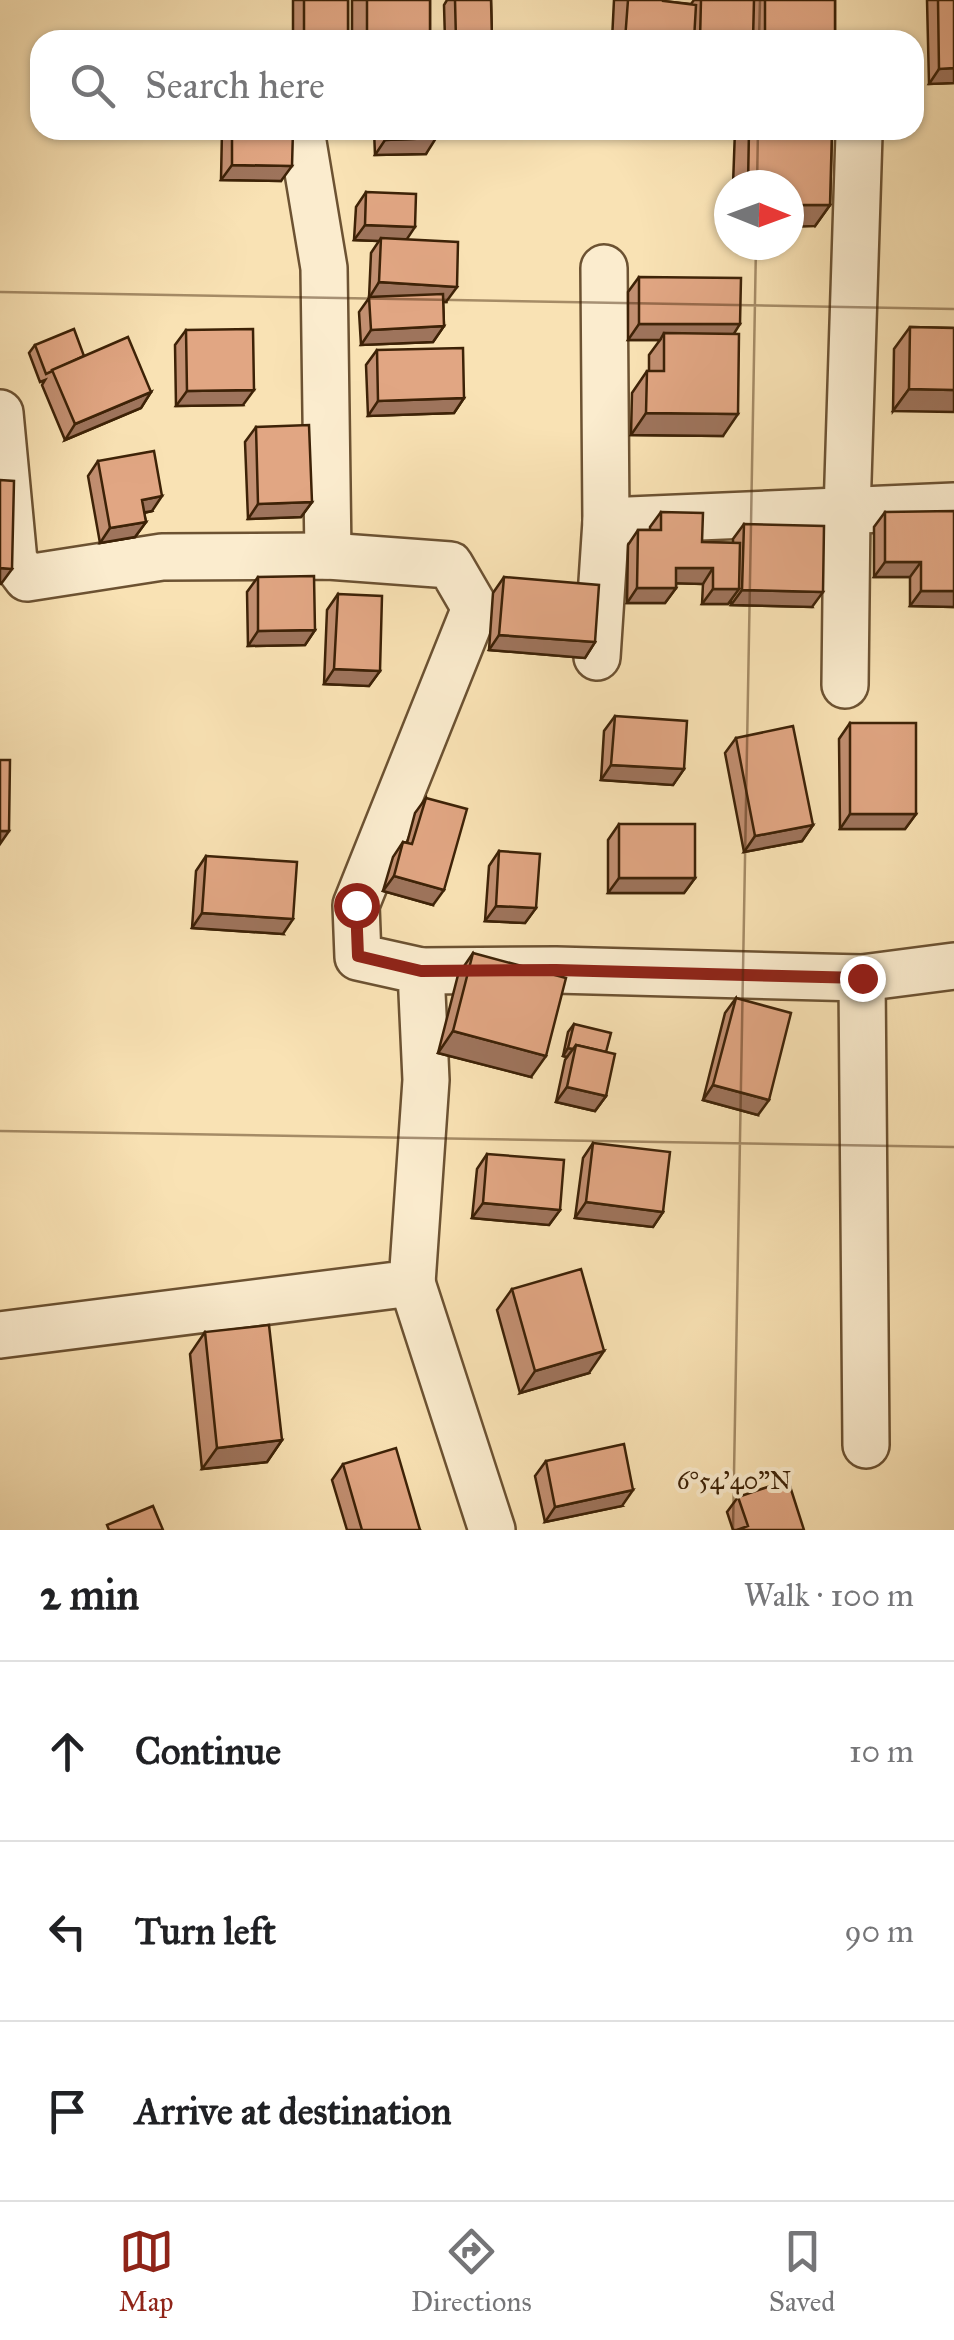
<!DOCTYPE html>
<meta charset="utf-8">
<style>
:root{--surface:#fff;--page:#f6f6f6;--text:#202124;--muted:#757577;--line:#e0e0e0;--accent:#8f2418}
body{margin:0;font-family:"IM FELL Great Primer",serif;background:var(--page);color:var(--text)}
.compass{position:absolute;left:714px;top:170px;width:90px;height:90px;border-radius:50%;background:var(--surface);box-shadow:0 2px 8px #0004;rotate:91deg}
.stop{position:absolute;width:30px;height:30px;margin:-22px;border:8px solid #8f2418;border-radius:50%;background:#fff}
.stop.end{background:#8f2418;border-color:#fff;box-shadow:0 2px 10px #0008}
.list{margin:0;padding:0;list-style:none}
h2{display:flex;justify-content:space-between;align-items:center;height:130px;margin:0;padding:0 40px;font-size:42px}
h2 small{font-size:32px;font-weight:400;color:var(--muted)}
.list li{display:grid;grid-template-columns:65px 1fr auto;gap:30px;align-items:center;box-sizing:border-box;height:180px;padding:0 40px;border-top:2px solid var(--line)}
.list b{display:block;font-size:38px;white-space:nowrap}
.list em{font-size:32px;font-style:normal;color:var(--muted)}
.icon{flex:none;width:55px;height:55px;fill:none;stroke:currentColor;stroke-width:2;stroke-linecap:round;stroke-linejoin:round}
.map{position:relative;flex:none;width:954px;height:1530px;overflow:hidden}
.search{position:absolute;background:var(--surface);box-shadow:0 2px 8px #0004;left:30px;right:30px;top:30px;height:110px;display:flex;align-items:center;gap:25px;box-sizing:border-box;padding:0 35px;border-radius:30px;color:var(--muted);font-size:38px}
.sheet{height:670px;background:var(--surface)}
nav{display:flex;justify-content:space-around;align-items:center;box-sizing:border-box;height:140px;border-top:2px solid var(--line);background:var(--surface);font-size:28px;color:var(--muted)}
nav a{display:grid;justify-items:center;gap:5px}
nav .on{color:var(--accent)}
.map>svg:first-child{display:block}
</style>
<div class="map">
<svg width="954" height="1530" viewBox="0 0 954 1530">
<rect width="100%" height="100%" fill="#f9e2b4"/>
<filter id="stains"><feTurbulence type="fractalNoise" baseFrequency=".002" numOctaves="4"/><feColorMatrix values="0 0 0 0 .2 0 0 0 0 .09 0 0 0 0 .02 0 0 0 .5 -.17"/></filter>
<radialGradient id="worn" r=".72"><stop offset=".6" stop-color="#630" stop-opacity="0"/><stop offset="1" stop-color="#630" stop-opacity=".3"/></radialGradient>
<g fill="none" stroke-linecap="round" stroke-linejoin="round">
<defs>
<g id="minor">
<polyline points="301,130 324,268 328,556"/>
<polyline points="0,413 14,561 27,578 162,557 328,556 450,565 475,608 356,905 358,957 421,971 426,1080 412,1283 0,1335"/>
<polyline points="606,521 954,506"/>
<polyline points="597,657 606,521 604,268"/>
<polyline points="845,685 847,512 859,135"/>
<polyline points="421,971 556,970 862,978 954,966"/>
<polyline points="862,978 866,1445"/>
<polyline points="412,1283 492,1530"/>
</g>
</defs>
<use href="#minor" stroke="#6c5232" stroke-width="50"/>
<use href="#minor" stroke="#fbecce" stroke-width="45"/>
</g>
<g fill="#c28f71" stroke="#3d2207" stroke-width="2.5">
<rect x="293" y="0" width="55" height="40"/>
<rect x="352" y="0" width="78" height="40"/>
<polygon points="447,0 491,0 492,40 445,40 444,5"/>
<polygon points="614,0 663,0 663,1 691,4 694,0 835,0 835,40 612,40"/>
<polygon points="927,0 954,0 954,83 929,84"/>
<polygon points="222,130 293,130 281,181 221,180"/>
<polygon points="374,130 436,130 426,154 375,155"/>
<polygon points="735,130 832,130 830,205 815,226 789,185 733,185"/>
<polygon points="366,192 407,239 446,302 443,302 444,326 433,342 361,345 359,312 369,298 371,253 379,241 354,240 356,207"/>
<polygon points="639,277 734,334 723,436 631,435 632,393 647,371 649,371 649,355 660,340 628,340 628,292"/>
<polygon points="910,327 954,328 893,411 894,349"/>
<polygon points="186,330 243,405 176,406 175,345"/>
<polygon points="35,345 84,356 151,392 141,408 65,440 42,385 45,380 40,382 29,353"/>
<polygon points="377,350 464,398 454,413 368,416 366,365"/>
<polygon points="256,427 312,502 301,517 248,519 245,442"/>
<polygon points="98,461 152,511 144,513 146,522 135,537 100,543 88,476"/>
<polygon points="661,512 702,542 733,543 733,539 744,524 812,607 731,605 731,600 728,604 702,604 703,584 676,583 676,588 665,603 627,603 628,545 638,530 650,530 650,527"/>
<polygon points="885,512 954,607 910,606 910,577 874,577 874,527"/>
<polygon points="258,577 315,630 305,645 248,646 247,592"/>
<polygon points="504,577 595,642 585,658 489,650 493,593"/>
<polygon points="338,594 380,671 369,686 324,684 327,610"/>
<polygon points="615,716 684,769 673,785 601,780 604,731"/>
<polygon points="850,723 916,814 905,829 840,829 839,739"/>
<polygon points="736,738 813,825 802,841 744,852 725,753"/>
<polygon points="426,798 433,905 383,891 393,857 403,842 407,843 415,813"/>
<polygon points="619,824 695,878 684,893 608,893 608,840"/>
<polygon points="499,851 536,908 525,923 485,921 489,866"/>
<polygon points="206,856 283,934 192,928 196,871"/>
<polygon points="473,953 531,1077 438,1053 458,975"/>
<polygon points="736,998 758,1115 703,1100 725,1013"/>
<polygon points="574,1024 606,1052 606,1096 595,1111 556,1102 565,1060 567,1057 563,1056 568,1032"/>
<polygon points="593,1143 663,1212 653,1227 575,1218 583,1158"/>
<polygon points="487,1154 560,1210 549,1225 472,1218 477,1169"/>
<polygon points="512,1289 589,1373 520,1393 497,1310"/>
<polygon points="205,1332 282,1440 267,1462 202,1469 190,1354"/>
<polygon points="546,1461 622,1506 545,1522 535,1476"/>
<polygon points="343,1464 420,1530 347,1530 332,1480"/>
<polygon points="738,1497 804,1530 733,1530 727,1512"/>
</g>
<g fill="#9e745c" stroke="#3d2207" stroke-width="2.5">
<polygon points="954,68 954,83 929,84 939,69"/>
<polygon points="436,138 426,154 375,155 385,140"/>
<polygon points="232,165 292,166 281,181 221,180"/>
<polygon points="789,205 830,205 815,226 789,227"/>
<polygon points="365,225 415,227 405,242 381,238 379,241 354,240"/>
<polygon points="379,282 457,287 446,302 369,298"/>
<polygon points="639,324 740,324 730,340 664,333 660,340 628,340"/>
<polygon points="444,326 433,342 361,345 371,330"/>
<polygon points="909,389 954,390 954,412 893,411"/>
<polygon points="254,390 243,405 176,406 187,391"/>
<polygon points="151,392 141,408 65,440 75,424"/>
<polygon points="464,398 454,413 368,416 378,401"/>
<polygon points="646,413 738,414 723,436 631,435"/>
<polygon points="162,496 152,511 131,515 142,500"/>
<polygon points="312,502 301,517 248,519 258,504"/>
<polygon points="146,522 135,537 100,543 110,528"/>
<polygon points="885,562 921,562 910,577 874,577"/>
<polygon points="0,568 12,569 1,584 0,584"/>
<polygon points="676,568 713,568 703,584 666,583"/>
<polygon points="637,588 676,588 665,603 627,603"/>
<polygon points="713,589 739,589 728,604 702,604"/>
<polygon points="742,590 823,592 812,607 731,605"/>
<polygon points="921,591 954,591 954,607 910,606"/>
<polygon points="315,630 305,645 248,646 258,631"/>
<polygon points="499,635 595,642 585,658 489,650"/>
<polygon points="334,669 380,671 369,686 324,684"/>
<polygon points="611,765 684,769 673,785 601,780"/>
<polygon points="850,814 916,814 905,829 840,829"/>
<polygon points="813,825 802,841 744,852 755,836"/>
<polygon points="0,831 9,831 0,844"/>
<polygon points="394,876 444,890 433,905 383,891"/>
<polygon points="619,878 695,878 684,893 608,893"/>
<polygon points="496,906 536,908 525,923 485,921"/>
<polygon points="202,913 293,919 283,934 192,928"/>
<polygon points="453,1031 546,1056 531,1077 438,1053"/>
<polygon points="568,1048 573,1049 567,1057 563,1056"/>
<polygon points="713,1085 769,1100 758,1115 703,1100"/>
<polygon points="567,1087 606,1096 595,1111 556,1102"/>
<polygon points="586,1202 663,1212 653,1227 575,1218"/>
<polygon points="483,1203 560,1210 549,1225 472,1218"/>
<polygon points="604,1351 589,1373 520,1393 535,1371"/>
<polygon points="282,1440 267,1462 202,1469 217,1448"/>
<polygon points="633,1490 622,1506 545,1522 555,1507"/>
</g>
<g fill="#e1a683" stroke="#3d2207" stroke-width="2.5">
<rect x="304" y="0" width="44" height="40"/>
<rect x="367" y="0" width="63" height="40"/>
<polygon points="455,0 491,0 492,40 456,40"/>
<polygon points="628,0 663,0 663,1 696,5 694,40 625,40"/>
<polygon points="701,0 754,0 753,40 700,40"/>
<rect x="765" y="0" width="70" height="40"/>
<polygon points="938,0 954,0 954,68 939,69"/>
<polygon points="232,130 293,130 292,166 232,165"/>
<polygon points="385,130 436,130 436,138 385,140"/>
<polygon points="749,130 832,130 830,205 789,205 789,185 748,185"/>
<polygon points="366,192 416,194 415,227 365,225"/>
<polygon points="381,238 458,242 457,287 379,282"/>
<polygon points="639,277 741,278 740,324 639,324"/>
<polygon points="443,294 444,326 371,330 369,297"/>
<polygon points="910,327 954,328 954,390 909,389"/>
<polygon points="74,329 84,356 46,374 35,345"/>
<polygon points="253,329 254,390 187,391 186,330"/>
<polygon points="664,333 739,334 738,414 646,413 647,371 664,371"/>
<polygon points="128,337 151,392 75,424 52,370"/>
<polygon points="463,348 464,398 378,401 377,350"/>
<polygon points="309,425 312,502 258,504 256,427"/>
<polygon points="154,451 162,496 142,500 146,522 110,528 98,461"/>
<polygon points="0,480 14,481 12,569 0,568"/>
<polygon points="954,511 954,591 921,591 921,562 885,562 885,512"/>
<polygon points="661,512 703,513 702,542 740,543 739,589 713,589 713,568 676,568 676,588 637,588 638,530 661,530"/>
<polygon points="744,524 824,526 823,592 742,590"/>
<polygon points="314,576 315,630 258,631 258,577"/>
<polygon points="504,577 599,585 595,642 499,635"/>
<polygon points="338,594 382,596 380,671 334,669"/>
<polygon points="615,716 687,721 684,769 611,765"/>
<rect x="850" y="723" width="66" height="91"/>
<polygon points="793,726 813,825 755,836 736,738"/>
<polygon points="0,760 10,760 9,831 0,831"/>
<polygon points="426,798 467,809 444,890 394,876 403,842 412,844"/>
<rect x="619" y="824" width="76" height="54"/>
<polygon points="499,851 540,854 536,908 496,906"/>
<polygon points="206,856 297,862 293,919 202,913"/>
<polygon points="473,953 566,978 546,1056 453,1031"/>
<polygon points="736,998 791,1013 769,1100 713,1085"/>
<polygon points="574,1024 611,1033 606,1052 576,1045 573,1049 568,1048"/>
<polygon points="576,1045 615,1054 606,1096 567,1087"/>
<polygon points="593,1143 670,1152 663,1212 586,1202"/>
<polygon points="487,1154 564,1160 560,1210 483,1203"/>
<polygon points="581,1269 604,1351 535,1371 512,1289"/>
<polygon points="269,1325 282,1440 217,1448 205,1332"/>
<polygon points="624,1444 633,1490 555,1507 546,1461"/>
<polygon points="396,1448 420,1530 362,1530 343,1464"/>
<polygon points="788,1480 804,1530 737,1530 748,1526 738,1497"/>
<polygon points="153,1506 163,1530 109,1530 107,1525"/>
</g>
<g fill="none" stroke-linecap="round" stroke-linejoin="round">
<polyline stroke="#8f2418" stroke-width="12" points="356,905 358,956 421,971 556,970 862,978"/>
</g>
<path fill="none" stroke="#3d2207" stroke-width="2.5" stroke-opacity="0.45" d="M759,40l1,-40M757,185l1,-55M0,292l954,17M0,1131l954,16M733,1530l23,-1285"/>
<g font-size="25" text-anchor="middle" fill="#3d2207" stroke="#fbecce" stroke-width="8" stroke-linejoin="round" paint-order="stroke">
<text x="734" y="1489">6°54'40"N</text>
</g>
<rect width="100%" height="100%" filter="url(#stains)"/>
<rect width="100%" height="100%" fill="url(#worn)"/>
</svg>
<svg class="compass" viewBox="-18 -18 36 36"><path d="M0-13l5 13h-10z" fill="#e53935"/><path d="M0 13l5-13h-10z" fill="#757577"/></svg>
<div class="stop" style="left:356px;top:905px"></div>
<div class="stop end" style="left:862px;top:978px"></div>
<div class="search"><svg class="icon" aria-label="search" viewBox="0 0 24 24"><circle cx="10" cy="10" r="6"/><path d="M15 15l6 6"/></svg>Search here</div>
</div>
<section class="sheet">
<h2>2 min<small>Walk · 100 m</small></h2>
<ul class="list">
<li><svg class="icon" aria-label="ahead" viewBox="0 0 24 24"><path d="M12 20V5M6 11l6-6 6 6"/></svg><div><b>Continue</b></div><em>10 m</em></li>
<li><svg class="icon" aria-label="left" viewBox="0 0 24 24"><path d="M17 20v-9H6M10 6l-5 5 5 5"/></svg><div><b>Turn left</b></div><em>90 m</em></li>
<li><svg class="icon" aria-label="arrive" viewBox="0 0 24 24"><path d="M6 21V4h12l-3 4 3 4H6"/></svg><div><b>Arrive at destination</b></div></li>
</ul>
</section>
<nav>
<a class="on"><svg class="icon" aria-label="map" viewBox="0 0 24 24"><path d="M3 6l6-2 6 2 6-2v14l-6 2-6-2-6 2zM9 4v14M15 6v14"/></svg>Map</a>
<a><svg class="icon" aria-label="directions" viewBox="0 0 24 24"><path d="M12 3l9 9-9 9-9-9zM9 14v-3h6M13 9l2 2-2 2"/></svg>Directions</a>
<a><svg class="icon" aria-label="saved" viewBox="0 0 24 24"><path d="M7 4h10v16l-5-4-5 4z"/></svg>Saved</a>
</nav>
